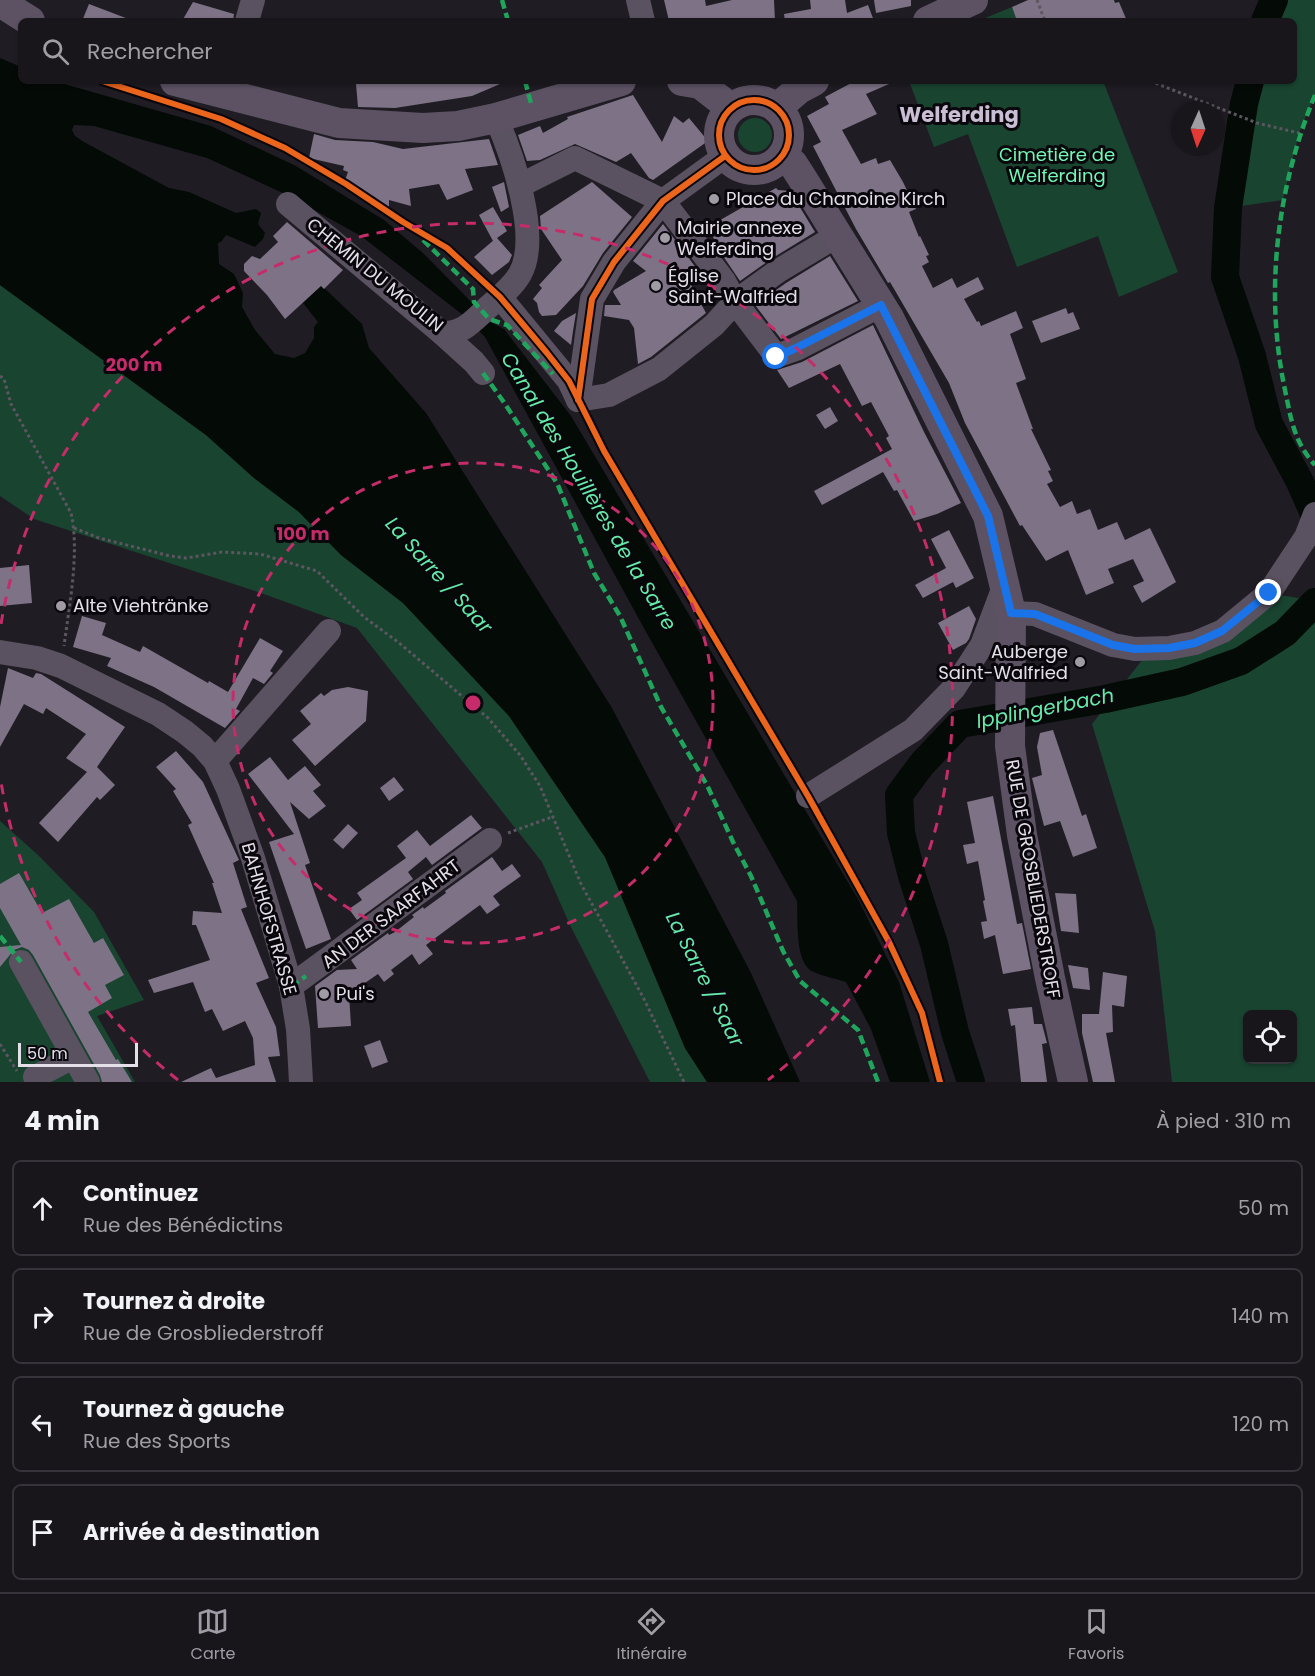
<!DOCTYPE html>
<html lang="fr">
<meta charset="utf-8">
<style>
:root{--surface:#18151b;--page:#211e24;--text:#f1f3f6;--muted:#9f9fa3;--line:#36343a;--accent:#a09ba5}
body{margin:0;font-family:Poppins,sans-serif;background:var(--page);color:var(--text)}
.controls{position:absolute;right:18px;bottom:18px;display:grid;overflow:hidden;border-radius:9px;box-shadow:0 2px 4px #0004}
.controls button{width:54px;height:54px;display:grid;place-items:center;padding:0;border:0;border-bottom:2px solid var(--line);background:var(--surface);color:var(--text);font:30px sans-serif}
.compass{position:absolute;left:1171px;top:102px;width:54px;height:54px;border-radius:50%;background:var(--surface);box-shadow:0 2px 4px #0004;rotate:183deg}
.scale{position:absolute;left:18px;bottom:15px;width:120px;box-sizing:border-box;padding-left:6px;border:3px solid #e5dfea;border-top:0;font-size:16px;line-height:21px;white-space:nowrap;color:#e5dfea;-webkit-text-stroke:4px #09060c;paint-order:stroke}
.stop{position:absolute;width:18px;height:18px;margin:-14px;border:4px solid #1a73e8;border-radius:50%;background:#fff}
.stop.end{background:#1a73e8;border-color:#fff;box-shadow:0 2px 6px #0008}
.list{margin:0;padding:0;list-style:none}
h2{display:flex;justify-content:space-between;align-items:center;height:78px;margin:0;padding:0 24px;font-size:26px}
h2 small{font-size:20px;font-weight:400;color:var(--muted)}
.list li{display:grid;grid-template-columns:39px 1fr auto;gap:18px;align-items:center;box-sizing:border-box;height:96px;margin:0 12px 12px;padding:0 12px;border:2px solid var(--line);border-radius:9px}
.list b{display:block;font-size:22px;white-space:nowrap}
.list p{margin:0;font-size:20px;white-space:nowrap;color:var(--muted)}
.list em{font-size:20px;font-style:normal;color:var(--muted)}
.icon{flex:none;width:33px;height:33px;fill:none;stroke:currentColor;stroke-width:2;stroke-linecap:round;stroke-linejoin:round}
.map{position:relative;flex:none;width:1315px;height:1082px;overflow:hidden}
.search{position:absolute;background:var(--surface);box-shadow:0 2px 4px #0004;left:18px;right:18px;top:18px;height:66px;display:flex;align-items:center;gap:15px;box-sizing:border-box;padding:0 21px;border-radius:9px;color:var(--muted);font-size:22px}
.sheet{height:510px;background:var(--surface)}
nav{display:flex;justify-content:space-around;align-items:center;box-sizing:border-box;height:84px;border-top:2px solid var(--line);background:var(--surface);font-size:16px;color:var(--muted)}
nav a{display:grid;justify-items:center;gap:3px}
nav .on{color:var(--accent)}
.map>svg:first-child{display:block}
</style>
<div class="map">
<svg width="1315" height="1082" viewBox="0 0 1315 1082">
<rect width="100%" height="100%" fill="#201c24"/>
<g fill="#194430" fill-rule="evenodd">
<polygon points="1274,0 1315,0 1315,95 1299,133 1283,200 1228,208 1244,104 1250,81 1294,81 1294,21 1265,21"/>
<polygon points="1012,7 1017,21 978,21"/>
<polygon points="909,81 1103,81 1178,272 1119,297 1098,236 1017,267 968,134 934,147"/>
<circle cx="755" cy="135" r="17"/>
<polygon points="0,285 206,435 254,478 299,512 341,555 403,603 509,716 605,857 685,1048 707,1082 650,1082 570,925 542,862 357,628 261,593 34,519 0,496"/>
<path d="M1269,593l46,8v481h-143l-17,-151 -63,-207 58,-74 19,-2zM1248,1014h44v46h-44z"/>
<polygon points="0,821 38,855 94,912 144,1000 97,1016 135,1082 0,1082"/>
</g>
<path fill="#040a06" d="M0,58l21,9v14h33l157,45 85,40 88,54 40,34 68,69 12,6 67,87 287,483 41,83 31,100h-40l-19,-53 -25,-47c-9,-3 -29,-7 -36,-12 -15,-11 -12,-52 -13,-69l-157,-280 -155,-284 -22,-22 -102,-79 -76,-42 -78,-36 -113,-32 -20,-1 -2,5 3,6 9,6 85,46 20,4 47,21 20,-4 5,4 -3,11 7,9 -2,6 -8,8 -29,-12 -5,7 -3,1 1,21 15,10 9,19 -1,14 13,23 20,24 19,4 11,-5 9,-15v-11l4,-5 -15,-19 18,-18 41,39 7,24 57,65 186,295 139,265 49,109h-93l-22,-34 -80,-191 -96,-141 -106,-113 -62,-48 -42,-43 -45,-34 -48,-43 -206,-150z"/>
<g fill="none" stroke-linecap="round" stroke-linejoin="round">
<g stroke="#040a06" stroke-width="28">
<polyline points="1265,21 1274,0"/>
<polyline points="1250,81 1244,104 1228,208 1225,277 1252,356 1269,424 1300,482 1315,516"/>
<polyline points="971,1082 955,1032 934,944 912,876 901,833 899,795 922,764 960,724 1105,699 1182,682 1241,661 1285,633 1315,602"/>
</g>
</g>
<g fill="#7d7286">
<polygon points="664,0 705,0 706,6 732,0 774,0 775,21 669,21"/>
<polygon points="810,0 845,0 847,13 868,5 874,21 785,21 784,14 811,9"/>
<polygon points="874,0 911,0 911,6 876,13"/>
<polygon points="1028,0 1114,0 1115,3 1119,2 1127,21 1017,21 1012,7"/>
<polygon points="193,2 234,14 233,21 182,21"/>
<polygon points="89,4 131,20 131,21 82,21"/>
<polygon points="397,81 507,81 472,96 395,108 358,107 356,84"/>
<polygon points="855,81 896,81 866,94 877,114 842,130 861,164 876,158 878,164 890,160 903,182 916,209 909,212 919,237 920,236 929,255 926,256 929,262 922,266 933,288 952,278 957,288 978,277 984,289 964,299 977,322 979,321 981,326 1016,311 1023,328 1010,334 1026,379 1016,383 1033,429 1031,429 1051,470 1048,471 1053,481 1047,484 1060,507 1072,501 1077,514 1090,509 1098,530 1117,522 1125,540 1150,528 1176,582 1142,603 1133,586 1144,581 1133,559 1108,569 1114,583 1086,595 1068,550 1046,561 1022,525 1020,526 965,423 949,383 890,282 888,283 856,229 813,146 821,142 807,116 829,104 825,97"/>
<polygon points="633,95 662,142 674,116 683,123 689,118 708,141 653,180 649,178 631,153 616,162 575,144 540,160 527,161 518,135 540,126 543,133 568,119 567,117"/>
<polygon points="314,134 335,140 373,142 403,149 489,139 498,165 465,169 473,190 447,200 439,184 409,189 411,206 389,200 389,210 345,180 348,172 343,170 344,166 309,158"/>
<polygon points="504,182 509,207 501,212 492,187"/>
<polygon points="592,182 632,217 603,253 583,286 556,315 542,316 539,312 537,303 533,299 542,288 539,285 562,260 541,229 540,216"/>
<polygon points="776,188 778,190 790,191 815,232 771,259 740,281 721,253 708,227"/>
<polygon points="493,207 507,231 497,238 512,255 509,262 492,275 474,257 495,239 493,241 479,215"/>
<polygon points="287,222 343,270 324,289 321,286 285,319 267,295 244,271 244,264 252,256 260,259 278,242 273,236"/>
<polygon points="663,224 703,277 691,285 706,313 651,357 638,364 634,328 629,320 604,316 605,305 621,305 613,292 614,290 646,271 633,261"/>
<polygon points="830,256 858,301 781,339 755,305 786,283"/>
<polygon points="1066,308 1068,314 1073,312 1080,329 1041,343 1032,321"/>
<polygon points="576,313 573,331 571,345 554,331 562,321"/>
<polygon points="873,325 924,432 961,503 937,514 914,521 897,490 894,491 883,472 822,505 814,491 892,449 886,438 889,436 871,402 862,406 840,364 789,388 777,370 802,362"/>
<polygon points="830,407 838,421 825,429 816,415"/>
<polygon points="949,530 974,578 956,588 953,582 923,598 915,585 946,568 931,539"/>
<polygon points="29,565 32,603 0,606 0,568"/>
<polygon points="969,606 976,619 969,639 966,643 953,650 938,623"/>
<polygon points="82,616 106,623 102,635 140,652 143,646 208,683 209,681 228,692 260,638 283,651 270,671 273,673 264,684 253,678 236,709 240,711 225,728 154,687 107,666 111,658 73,647"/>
<polygon points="8,668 33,678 36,673 41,674 125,727 97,767 115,785 100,800 97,797 58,842 39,823 87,772 66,758 86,734 46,708 43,714 24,704 0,747 0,707"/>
<polygon points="348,687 368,691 366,721 315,766 292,740 311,724 300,711 321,693 324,696 332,690"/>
<polygon points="1053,730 1082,816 1086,814 1097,848 1073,857 1060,821 1044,826 1032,778 1042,775 1037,747 1040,733"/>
<polygon points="176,751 203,782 239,860 233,863 247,907 241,909 269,978 256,983 276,1027 280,1056 268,1057 276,1082 181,1082 211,1068 216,1078 255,1065 253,1038 245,1021 223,1031 212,1009 205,1012 193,982 154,993 148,980 210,960 196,925 192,925 193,911 222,913 212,883 214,883 188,825 192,823 173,791 176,789 156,767"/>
<polygon points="270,757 288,780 305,766 321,785 313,791 326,806 309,819 290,802 310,863 305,865 331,939 306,949 269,842 294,834 248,774"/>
<polygon points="394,777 404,790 389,801 380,788"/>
<polygon points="993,796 1017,924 1022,923 1031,969 1003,974 995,935 984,939 981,922 987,921 983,901 985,900 978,861 967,864 963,845 975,843 967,802"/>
<polygon points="471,815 482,828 432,865 426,857 408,872 413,879 357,920 349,909 362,900 357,893 406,858 397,846 417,830 430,846"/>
<polygon points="348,824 358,833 343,849 333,840"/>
<polygon points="492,857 502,871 512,864 521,876 493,896 500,905 487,914 480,905 469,913 426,945 433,954 419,965 412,954 391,970 394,974 384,982 378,974 349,994 351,1026 318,1028 315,986 337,970 357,969 351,960 388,933 389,935 395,932 414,917 412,915 423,907 424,909 446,893 445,891"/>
<polygon points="19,873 42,913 69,899 94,943 103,938 124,975 105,985 112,998 88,1012 116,1060 118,1059 132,1082 102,1082 100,1075 33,955 29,950 22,947 14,950 0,967 0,947 21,945 0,908 0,884"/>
<polygon points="1055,893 1076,894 1079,933 1061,931"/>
<polygon points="1068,965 1088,968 1090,990 1073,988"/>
<polygon points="1103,972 1127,976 1124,1007 1112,1005 1113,1032 1106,1033 1115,1082 1093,1082 1082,1033 1082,1014 1099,1014"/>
<polygon points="1032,1007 1034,1024 1042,1024 1047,1043 1042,1044 1047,1082 1021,1082 1015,1025 1011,1026 1008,1009"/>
<polygon points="380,1040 388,1062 372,1068 364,1046"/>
</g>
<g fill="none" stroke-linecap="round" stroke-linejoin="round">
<g stroke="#5c5660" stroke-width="3" stroke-dasharray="3 3" stroke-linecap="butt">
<polyline points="1037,0 1045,21"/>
<polyline points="1150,81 1257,123 1299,133"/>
<path d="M0,376l4,3 7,25 60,109c9,39 -2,94 -7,133"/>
<polyline points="74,528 99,538 170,556 186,558 222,552 260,554 317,571 364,617 398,642 488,718 520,755 540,786 581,884 643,997 684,1082"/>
<polyline points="508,833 552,817"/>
<polyline points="0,1044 17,1071"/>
</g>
<g stroke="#5a5260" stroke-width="24">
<polyline points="638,0 643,21"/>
<polyline points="247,21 253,0"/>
<polyline points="521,185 575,158 663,201 724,281 735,302 776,356 796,349 881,305"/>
<path d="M288,204l154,129c19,2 30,-11 43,-23 12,-11 27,-22 35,-36 21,-37 -8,-120 -24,-156"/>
<polyline points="500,297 569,381 578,400"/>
<polyline points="442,333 474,362 483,373"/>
<polyline points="578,400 609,395 659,369 714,325 735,302 778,271 838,235"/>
<polyline points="578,400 592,299 614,262 663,201 725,156"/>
<polyline points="1011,613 1035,614 1113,645 1135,649 1169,648 1195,643 1223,631 1269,593 1306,537 1315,514"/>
<polyline points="0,652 37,658 61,666 158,714 185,732 202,746 215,761 228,789 253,858 291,986 298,1029 301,1082"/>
<polyline points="215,761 329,631"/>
<polyline points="808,796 913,730 954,688 982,645 1005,584"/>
<polyline points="21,962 88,1082"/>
<polyline points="291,986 490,840"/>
<polyline points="38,1082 35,1077 73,1057"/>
</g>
<g stroke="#5c5264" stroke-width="30">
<polyline points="0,2 30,21"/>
<polyline points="928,21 973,0"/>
<polyline points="175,81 339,123 423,128 458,126 496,118 621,81"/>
<polyline points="682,81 700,84 731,108"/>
<circle cx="754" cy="135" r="35"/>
<polyline points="777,108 799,89 814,81"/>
<polyline points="783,156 793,164 802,178 889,318 988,516 1011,613 1010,746 1022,835 1050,978 1073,1082"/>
</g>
<g stroke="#20a55d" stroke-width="4.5" stroke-dasharray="9 4.5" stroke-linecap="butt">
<polyline points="502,0 508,21"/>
<polyline points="525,81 532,107"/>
<path d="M1315,95c-38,93 -51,196 -30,295 6,29 9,52 30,75"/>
<polyline points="423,240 473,289 474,302 489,319 507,325 553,374"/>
<polyline points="483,373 503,401 557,483 594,573 620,616 661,707 707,785 733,842 751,876 783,951 800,981 858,1030 878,1082"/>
<polyline points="0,936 21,962"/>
<polyline points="291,986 306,976"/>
</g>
<defs>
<g id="cycleway">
<polyline points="102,81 221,119 285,148 346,184 403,222 447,248 500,297 547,353 569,381 604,451 808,796 889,942 922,1013 940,1082"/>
<circle cx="754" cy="135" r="35"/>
<polyline points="578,400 592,299 614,262 663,201 725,156"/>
</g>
</defs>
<use href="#cycleway" stroke="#09060c" stroke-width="10"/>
<use href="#cycleway" stroke="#eb651d" stroke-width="6"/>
</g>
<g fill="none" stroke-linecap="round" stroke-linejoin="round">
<polyline stroke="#1a73e8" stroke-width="8" points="776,357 796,348 881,305 988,516 1011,613 1035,614 1113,645 1135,649 1169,648 1195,643 1222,631 1269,593"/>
</g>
<g fill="none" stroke="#c62c69" stroke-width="3" stroke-dasharray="10 8">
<circle cx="473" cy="703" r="240"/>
<path d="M178 1080A479 479 0 0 1 1 782M1 624A479 479 0 1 1 768 1080"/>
</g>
<g fill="#a09ba5" stroke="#09060c" stroke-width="2">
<circle cx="714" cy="199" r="6"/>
<circle cx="665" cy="238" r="6"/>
<circle cx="656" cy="286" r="6"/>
<circle cx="61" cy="606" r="6"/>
<circle cx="1080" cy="662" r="6"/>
<circle cx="324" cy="994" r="6"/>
</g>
<g text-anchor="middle" stroke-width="6" stroke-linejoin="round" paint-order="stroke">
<g font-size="18" fill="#72f8b6" stroke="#09060c">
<text x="1057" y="161">Cimetière de<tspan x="1057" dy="21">Welferding</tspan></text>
</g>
<g font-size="18" fill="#e5dfea" stroke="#09060c" text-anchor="start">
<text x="726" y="205">Place du Chanoine Kirch</text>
<text x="677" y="234">Mairie annexe<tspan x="677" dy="21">Welferding</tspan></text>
<text x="668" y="282">Église<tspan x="668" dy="21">Saint-Walfried</tspan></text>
<text x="73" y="612">Alte Viehtränke</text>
<text x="1068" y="658" text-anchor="end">Auberge<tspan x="1068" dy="21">Saint-Walfried</tspan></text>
<text x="336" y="1000">Pui's</text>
</g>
<g font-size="18" fill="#e5dfea" stroke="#09060c">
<text transform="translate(375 275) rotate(39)" y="6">CHEMIN DU MOULIN</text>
<text transform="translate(1033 879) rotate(80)" y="6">RUE DE GROSBLIEDERSTROFF</text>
<text transform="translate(391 914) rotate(-37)" y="6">AN DER SAARFAHRT</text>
<text transform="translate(269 919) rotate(74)" y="6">BAHNHOFSTRASSE</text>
</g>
<g font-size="20" font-style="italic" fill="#64eba9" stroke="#09060c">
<text transform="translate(589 491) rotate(59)" y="7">Canal des Houillères de la Sarre</text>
<text transform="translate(439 575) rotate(48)" y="7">La Sarre / Saar</text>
<text transform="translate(1045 708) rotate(-11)" y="7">Ipplingerbach</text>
<text transform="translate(705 979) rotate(63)" y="7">La Sarre / Saar</text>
</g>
<g font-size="21" font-weight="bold" fill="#cabed4" stroke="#09060c">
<text x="959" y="122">Welferding</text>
</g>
</g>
<circle cx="473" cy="703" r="9" fill="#c62c69" stroke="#09060c" stroke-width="3"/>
<g font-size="18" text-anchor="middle" font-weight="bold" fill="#c62c69" stroke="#09060c" stroke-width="6" stroke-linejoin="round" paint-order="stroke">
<text x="134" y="371">200 m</text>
<text x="303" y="540">100 m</text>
</g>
</svg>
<div class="controls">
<button><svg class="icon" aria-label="locate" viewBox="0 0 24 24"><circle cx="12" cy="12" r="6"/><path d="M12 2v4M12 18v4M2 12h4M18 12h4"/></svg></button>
</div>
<svg class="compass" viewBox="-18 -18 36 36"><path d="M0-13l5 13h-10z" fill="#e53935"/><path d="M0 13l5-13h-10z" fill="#9f9fa3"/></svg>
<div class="scale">50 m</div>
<div class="stop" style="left:776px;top:357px"></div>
<div class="stop end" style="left:1269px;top:593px"></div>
<div class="search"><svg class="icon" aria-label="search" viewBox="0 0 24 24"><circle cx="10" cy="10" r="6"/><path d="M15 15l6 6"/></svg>Rechercher</div>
</div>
<section class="sheet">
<h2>4 min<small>À pied · 310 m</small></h2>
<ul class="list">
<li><svg class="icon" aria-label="ahead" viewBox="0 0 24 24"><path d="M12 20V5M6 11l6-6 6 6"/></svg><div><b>Continuez</b><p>Rue des Bénédictins</p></div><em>50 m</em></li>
<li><svg class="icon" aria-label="right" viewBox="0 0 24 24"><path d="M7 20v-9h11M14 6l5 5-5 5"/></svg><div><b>Tournez à droite</b><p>Rue de Grosbliederstroff</p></div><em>140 m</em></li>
<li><svg class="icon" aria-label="left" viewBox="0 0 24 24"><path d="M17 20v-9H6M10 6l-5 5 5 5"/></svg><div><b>Tournez à gauche</b><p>Rue des Sports</p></div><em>120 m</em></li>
<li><svg class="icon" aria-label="arrive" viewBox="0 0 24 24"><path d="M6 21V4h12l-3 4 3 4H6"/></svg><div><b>Arrivée à destination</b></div></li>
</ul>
</section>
<nav>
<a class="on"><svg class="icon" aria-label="map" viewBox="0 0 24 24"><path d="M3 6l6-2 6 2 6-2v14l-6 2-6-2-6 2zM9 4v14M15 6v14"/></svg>Carte</a>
<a><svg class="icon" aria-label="directions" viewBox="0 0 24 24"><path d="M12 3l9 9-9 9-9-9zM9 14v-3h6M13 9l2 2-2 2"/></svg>Itinéraire</a>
<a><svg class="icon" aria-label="saved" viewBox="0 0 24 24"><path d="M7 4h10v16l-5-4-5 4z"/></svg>Favoris</a>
</nav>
